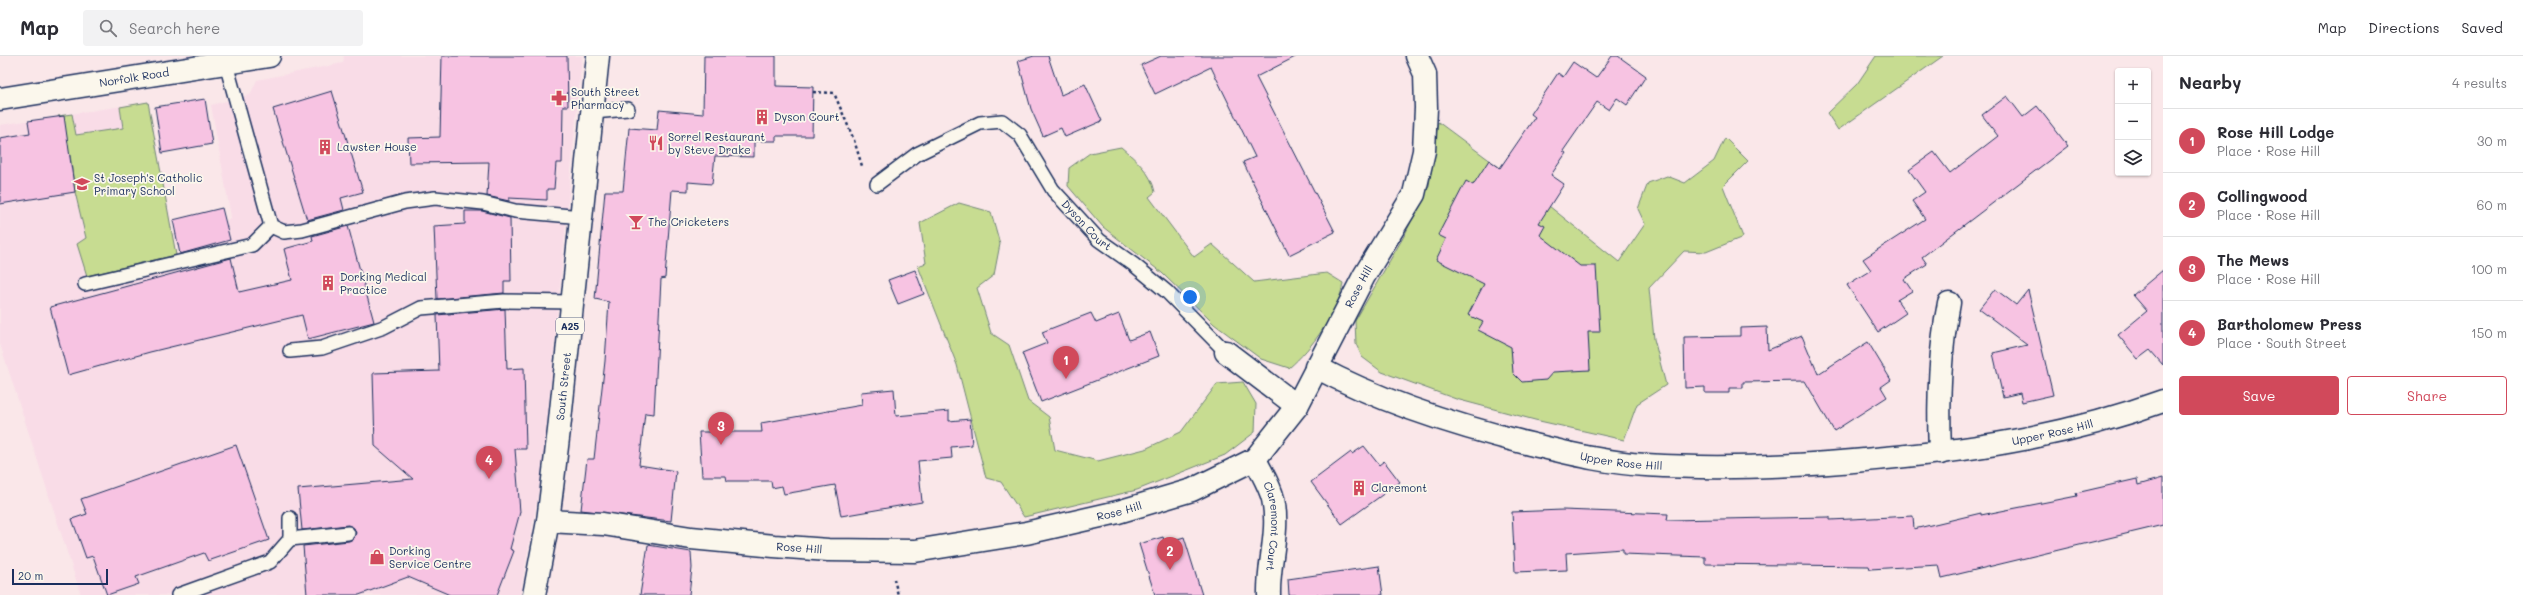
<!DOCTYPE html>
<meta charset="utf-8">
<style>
:root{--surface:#fff;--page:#f2f2f3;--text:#2b2b33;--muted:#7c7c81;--line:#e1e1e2;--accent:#d1495b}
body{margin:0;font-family:Mali,sans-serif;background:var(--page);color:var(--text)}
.controls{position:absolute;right:12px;top:12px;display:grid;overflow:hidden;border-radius:4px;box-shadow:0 1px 3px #0004}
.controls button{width:36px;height:36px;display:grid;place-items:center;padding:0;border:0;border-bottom:1px solid var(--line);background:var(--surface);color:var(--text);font:20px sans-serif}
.scale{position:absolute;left:12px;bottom:10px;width:96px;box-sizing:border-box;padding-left:4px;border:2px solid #1b2f5e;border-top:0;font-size:11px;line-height:14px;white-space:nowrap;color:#1b2f5e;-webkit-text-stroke:3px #fbf7ec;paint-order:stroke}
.you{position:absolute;left:1190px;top:241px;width:14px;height:14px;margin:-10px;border:3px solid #fff;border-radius:50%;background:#1a73e8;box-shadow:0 0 0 6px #1a73e833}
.badge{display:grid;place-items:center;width:26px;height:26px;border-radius:50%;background:var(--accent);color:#fff;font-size:13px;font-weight:700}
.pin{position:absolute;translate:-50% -33px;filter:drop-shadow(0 1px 2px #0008)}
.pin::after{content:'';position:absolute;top:21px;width:14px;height:12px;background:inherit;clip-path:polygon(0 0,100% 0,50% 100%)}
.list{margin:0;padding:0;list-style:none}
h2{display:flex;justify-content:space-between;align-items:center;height:52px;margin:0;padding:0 16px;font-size:17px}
h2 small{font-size:13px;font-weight:400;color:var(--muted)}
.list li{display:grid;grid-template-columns:26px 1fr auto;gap:12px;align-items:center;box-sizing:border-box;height:64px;padding:0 16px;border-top:1px solid var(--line)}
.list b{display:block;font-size:15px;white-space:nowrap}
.list p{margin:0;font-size:13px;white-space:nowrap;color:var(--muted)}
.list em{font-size:13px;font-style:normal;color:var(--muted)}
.actions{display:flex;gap:8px;padding:12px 16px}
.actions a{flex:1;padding:9px 0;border:1px solid var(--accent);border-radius:4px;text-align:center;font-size:14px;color:var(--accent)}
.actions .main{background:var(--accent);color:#fff}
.icon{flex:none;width:22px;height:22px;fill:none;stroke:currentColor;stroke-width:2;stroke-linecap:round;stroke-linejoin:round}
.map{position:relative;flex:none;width:2163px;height:539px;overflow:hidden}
header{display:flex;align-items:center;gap:24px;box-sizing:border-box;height:56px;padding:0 20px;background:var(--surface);border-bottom:1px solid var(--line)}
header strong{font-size:19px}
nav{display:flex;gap:22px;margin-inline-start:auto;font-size:14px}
.search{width:280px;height:36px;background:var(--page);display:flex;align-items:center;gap:10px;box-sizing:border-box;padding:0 14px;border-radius:4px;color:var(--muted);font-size:15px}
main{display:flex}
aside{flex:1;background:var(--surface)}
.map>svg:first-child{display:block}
</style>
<header>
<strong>Map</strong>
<div class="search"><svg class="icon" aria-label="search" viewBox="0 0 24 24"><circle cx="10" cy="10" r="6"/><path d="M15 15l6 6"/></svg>Search here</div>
<nav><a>Map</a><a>Directions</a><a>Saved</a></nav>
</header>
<main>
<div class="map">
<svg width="2163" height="539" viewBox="0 0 2163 539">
<rect width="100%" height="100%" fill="#fae7e9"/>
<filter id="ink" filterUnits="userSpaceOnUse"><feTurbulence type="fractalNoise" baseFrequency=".025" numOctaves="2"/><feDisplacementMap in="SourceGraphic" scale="8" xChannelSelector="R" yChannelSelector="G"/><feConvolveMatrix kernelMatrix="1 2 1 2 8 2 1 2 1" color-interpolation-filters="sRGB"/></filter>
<g filter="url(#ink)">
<polygon fill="#f9dce7" points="344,0 582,0 542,417 520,539 81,539 0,288 0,69 148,46 177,199 180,196 230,184 225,166 231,161 211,49 250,39 257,24 343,7"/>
<g fill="#c7dc91" stroke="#718678">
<polygon points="1876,0 1943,0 1838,74 1827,57 1857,28"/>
<polygon points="148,46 176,199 87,220 77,188 86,182 75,136 70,98 64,99 58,60 72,58 76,79 123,72 120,51"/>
<polygon points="1438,66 1519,126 1619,206 1645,168 1638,153 1648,127 1667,120 1685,127 1714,105 1725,82 1748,105 1723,130 1743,181 1706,196 1684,195 1649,232 1654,283 1666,329 1637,348 1624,384 1535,364 1456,343 1382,316 1362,301 1356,288 1355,265 1404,180 1429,130"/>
<path d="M1121,91c15,13 30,25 34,45l-6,5 45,60 18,-13 42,38 73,-9 16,10c-4,29 -32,66 -54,85l-28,-9 -47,-35 -52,-51 -59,-46 -35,-41 1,-18 21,-15z"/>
<polygon points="959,147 991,156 1000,188 994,219 977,232 991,277 1009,289 1028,345 1049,361 1055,394 1098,405 1145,393 1181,376 1217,328 1243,326 1256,348 1255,376 1225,399 1137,434 1024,461 1001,426 986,422 957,309 918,210 926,207 920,167"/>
</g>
<g fill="#f7c3e2" stroke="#1b2f5e">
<polygon points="442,0 567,0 568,50 563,50 562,107 556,107 554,133 547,133 547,144 509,142 509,145 487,140 489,106 409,107 408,82 440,81"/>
<polygon points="704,0 776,0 776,30 813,31 812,80 776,80 776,85 754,85 754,101 715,100 712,128 688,126 688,135 672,134 665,222 661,223 654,358 645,357 639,409 676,415 671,465 581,454 587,403 594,403 605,305 609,246 595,243 605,135 623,135 629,72 657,74 659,54 703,58"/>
<polygon points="1034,0 1048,0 1061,39 1085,28 1102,65 1065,81 1061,72 1043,80 1031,53 1018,5"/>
<polygon points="1161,0 1297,0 1256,21 1335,176 1289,199 1243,106 1255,101 1211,11 1155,38 1141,9"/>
<polygon points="1612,0 1618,0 1646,20 1627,49 1617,42 1609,54 1597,46 1563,95 1566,97 1551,119 1564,128 1539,167 1545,170 1540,179 1580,210 1596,210 1600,276 1588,276 1590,314 1553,316 1546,324 1522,326 1513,317 1511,291 1478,274 1483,266 1468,259 1484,228 1436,204 1446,183 1438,179 1466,125 1473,129 1489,104 1500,112 1535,61 1531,58 1558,17 1563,21 1573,6 1596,22"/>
<polygon points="332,35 363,136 341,142 344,154 307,164 273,53"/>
<polygon points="2007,40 2023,61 2037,50 2068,90 1922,201 1927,208 1904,223 1912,235 1897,244 1906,257 1878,276 1847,229 1871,214 1863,203 1925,163 1912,145 1925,136 1909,114 1934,96 1950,117 1998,80 1982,59"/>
<polygon points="205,43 212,88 162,97 155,51"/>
<polygon points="64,60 75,136 0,148 0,82 30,77 28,65"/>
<polygon points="222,152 230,184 180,198 173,164"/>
<polygon points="465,155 482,155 510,162 511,225 504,225 504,237 437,243 434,170 465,168"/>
<polygon points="348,170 374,266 308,283 302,259 150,296 68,319 50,251 231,202 239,236 292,224 284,193 313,185 312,180"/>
<polygon points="915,214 924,238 898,248 888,224"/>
<polygon points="2163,214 2163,309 2150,294 2138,303 2118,279 2147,255 2133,239"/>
<polygon points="1995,233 2016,249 2028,234 2053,339 2022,346 2020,337 2003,341 1993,297 2027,289 1979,253"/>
<polygon points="505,253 507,313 524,312 526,393 515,393 520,456 510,493 514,495 497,539 450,539 408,521 359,539 307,539 303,490 349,485 353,483 356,477 354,472 348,469 302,474 298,433 413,423 375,390 373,317 439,315 437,259"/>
<polygon points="1091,257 1096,267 1119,258 1129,284 1150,276 1159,300 1041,346 1022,297 1047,287 1042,276"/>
<polygon points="1767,271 1768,294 1802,280 1818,318 1868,286 1891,324 1881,331 1887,341 1834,375 1805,325 1743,326 1743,332 1729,332 1729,337 1705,337 1705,331 1685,332 1684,281 1740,280 1740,272"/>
<polygon points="894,333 896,360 949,355 949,365 970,363 972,389 951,391 952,402 918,405 922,446 841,460 835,429 784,438 782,430 772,432 771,425 727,425 726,420 702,420 699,376 762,376 761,367 862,349 861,336"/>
<polygon points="236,389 269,484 208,505 204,497 136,521 139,528 107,539 93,500 86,502 72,463 87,458 81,443"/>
<polygon points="1364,390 1379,409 1384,405 1400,426 1342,468 1311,426 1351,396 1352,398"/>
<polygon points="2163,422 2163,469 1942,522 1939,509 1870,513 1869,510 1705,508 1705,501 1623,498 1623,493 1566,497 1567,514 1515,516 1512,456 1563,454 1668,458 1667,464 1830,461 1830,464 1913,460 1914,473 1981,457 1981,459 2077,440 2076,437 2137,423 2138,429"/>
<polygon points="1163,481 1165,487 1184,481 1202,539 1155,539 1139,488"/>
<polygon points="648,489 691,496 692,512 689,539 640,539"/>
<polygon points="1379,510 1383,539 1289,539 1288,523"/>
</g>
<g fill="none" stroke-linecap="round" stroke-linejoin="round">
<defs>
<g id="service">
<polyline points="226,8 271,170 284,176 302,174 405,146 435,142 483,147 515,155 582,161"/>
<polyline points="593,56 628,53"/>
<path id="s1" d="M877,128l40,-30 63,-31 22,-2 18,14 33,55 46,50 34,24 34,28 59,60"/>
<polyline points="85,228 252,189 271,170"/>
<polyline points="290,295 322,292 384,271 421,252 504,245 572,246"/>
<polyline points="290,462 290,483 348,477"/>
<polyline points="178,539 270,506 290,483"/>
</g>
<g id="minor">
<path id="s2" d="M0,43l269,-43"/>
<polyline points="1226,296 1297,350"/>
<path id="s3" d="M1316,311c67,36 141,59 214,77 38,9 76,19 116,21 80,5 160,1 240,-7 96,-9 186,-24 277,-57"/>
<path d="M1940,397c-2,-50 -1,-100 9,-150"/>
<path id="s4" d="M1255,403c6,13 15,27 18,40 7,32 -5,64 -4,96"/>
<path id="s5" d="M548,465l55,3 88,14 83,8 54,4 87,1 111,-18 92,-21 74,-22 63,-31 42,-53 67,-130 50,-82 10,-43 2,-43 -1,-34 -8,-18"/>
</g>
<g id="primary">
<path id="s6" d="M534,539l14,-74 11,-91 39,-374"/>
</g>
</defs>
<use href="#service" stroke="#1b2f5e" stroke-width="16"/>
<use href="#minor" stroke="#1b2f5e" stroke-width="25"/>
<use href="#primary" stroke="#1b2f5e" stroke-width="25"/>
<g stroke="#1b2f5e" stroke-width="2.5" stroke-dasharray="3 3" stroke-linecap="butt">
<polyline points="813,36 834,37 854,84 862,110"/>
<polyline points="894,523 898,539"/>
</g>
<use href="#service" stroke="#fbf7ec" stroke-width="13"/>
<use href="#minor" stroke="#fbf7ec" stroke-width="22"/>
<use href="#primary" stroke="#fbf7ec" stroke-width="22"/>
</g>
</g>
<defs>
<symbol id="pharmacy-bare" viewBox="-9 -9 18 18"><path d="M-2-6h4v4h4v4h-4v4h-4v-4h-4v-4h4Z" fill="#d1495b" stroke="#fbf7ec" stroke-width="2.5" paint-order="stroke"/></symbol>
<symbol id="building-bare" viewBox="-9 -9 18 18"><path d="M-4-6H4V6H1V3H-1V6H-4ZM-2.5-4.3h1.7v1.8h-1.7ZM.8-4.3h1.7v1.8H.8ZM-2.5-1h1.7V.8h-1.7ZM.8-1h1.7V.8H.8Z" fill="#d1495b" stroke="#fbf7ec" stroke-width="2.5" paint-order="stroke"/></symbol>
<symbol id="restaurant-bare" viewBox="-9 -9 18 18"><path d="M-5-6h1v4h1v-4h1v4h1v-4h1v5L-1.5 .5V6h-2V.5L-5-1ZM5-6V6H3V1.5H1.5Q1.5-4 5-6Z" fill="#d1495b" stroke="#fbf7ec" stroke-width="2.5" paint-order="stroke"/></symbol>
<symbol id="school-bare" viewBox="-9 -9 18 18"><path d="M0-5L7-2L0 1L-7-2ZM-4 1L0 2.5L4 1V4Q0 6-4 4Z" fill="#d1495b" stroke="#fbf7ec" stroke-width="2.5" paint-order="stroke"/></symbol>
<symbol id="bar-bare" viewBox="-9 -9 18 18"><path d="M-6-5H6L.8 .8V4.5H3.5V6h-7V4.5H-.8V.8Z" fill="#d1495b" stroke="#fbf7ec" stroke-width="2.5" paint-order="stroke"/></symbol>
<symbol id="shop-bare" viewBox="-9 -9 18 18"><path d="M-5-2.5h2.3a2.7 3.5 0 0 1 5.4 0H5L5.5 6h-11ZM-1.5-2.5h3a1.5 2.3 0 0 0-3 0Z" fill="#d1495b" stroke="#fbf7ec" stroke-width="2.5" paint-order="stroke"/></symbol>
</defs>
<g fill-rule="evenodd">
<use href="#pharmacy-bare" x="548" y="31" width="22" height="22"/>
<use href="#building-bare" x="751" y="50" width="22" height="22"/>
<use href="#restaurant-bare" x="645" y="76" width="22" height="22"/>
<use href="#building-bare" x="314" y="80" width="22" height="22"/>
<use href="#school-bare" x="71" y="117" width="22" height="22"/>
<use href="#bar-bare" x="625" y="155" width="22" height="22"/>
<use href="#building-bare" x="317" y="216" width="22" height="22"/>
<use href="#building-bare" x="1348" y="421" width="22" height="22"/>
<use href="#shop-bare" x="366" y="490" width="22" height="22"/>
</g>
<g text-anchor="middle" stroke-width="3.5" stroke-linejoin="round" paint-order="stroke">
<rect fill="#fbf7ec" stroke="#5e6b89" stroke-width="1" x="556" y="262" width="28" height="16" rx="3"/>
<g font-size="10" font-weight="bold" fill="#1b2f5e">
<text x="570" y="274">A25</text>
</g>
<g font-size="11" fill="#1b2f5e" stroke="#fbf7ec">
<text dy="4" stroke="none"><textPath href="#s2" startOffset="136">Norfolk Road</textPath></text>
<text dy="4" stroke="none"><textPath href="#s1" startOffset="278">Dyson Court</textPath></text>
<text dy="4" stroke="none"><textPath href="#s5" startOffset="925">Rose Hill</textPath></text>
<text dy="4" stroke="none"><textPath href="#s6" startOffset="211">South Street</textPath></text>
<text dy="4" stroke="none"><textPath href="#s3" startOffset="755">Upper Rose Hill</textPath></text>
<text dy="4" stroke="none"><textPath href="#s3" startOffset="321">Upper Rose Hill</textPath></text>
<text dy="4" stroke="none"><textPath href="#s5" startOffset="577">Rose Hill</textPath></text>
<text dy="4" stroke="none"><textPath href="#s4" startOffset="71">Claremont Court</textPath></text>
<text dy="4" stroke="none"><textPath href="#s5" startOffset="253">Rose Hill</textPath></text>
</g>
<g font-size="11" fill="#1b2f5e" stroke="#fbf7ec" text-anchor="start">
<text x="571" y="40">South Street<tspan x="571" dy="13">Pharmacy</tspan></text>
<text x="774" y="65">Dyson Court</text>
<text x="668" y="85">Sorrel Restaurant<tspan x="668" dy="13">by Steve Drake</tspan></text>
<text x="337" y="95">Lawster House</text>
<text x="94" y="126">St Joseph's Catholic<tspan x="94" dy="13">Primary School</tspan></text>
<text x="648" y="170">The Cricketers</text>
<text x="340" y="225">Dorking Medical<tspan x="340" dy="13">Practice</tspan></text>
<text x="1371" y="436">Claremont</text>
<text x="389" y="499">Dorking<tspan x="389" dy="13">Service Centre</tspan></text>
</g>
</g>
</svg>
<div class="controls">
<button>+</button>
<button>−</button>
<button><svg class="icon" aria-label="layers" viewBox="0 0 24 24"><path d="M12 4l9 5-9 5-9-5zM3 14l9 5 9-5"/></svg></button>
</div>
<div class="scale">20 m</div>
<div class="you"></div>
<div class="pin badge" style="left:1066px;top:323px">1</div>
<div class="pin badge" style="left:1170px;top:514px">2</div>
<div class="pin badge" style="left:721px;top:389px">3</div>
<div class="pin badge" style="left:489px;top:423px">4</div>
</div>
<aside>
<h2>Nearby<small>4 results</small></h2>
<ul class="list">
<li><span class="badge">1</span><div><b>Rose Hill Lodge</b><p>Place · Rose Hill</p></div><em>30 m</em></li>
<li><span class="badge">2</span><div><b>Collingwood</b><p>Place · Rose Hill</p></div><em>60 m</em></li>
<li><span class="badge">3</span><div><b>The Mews</b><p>Place · Rose Hill</p></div><em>100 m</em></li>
<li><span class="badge">4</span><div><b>Bartholomew Press</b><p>Place · South Street</p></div><em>150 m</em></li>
</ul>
<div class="actions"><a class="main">Save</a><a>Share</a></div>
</aside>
</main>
